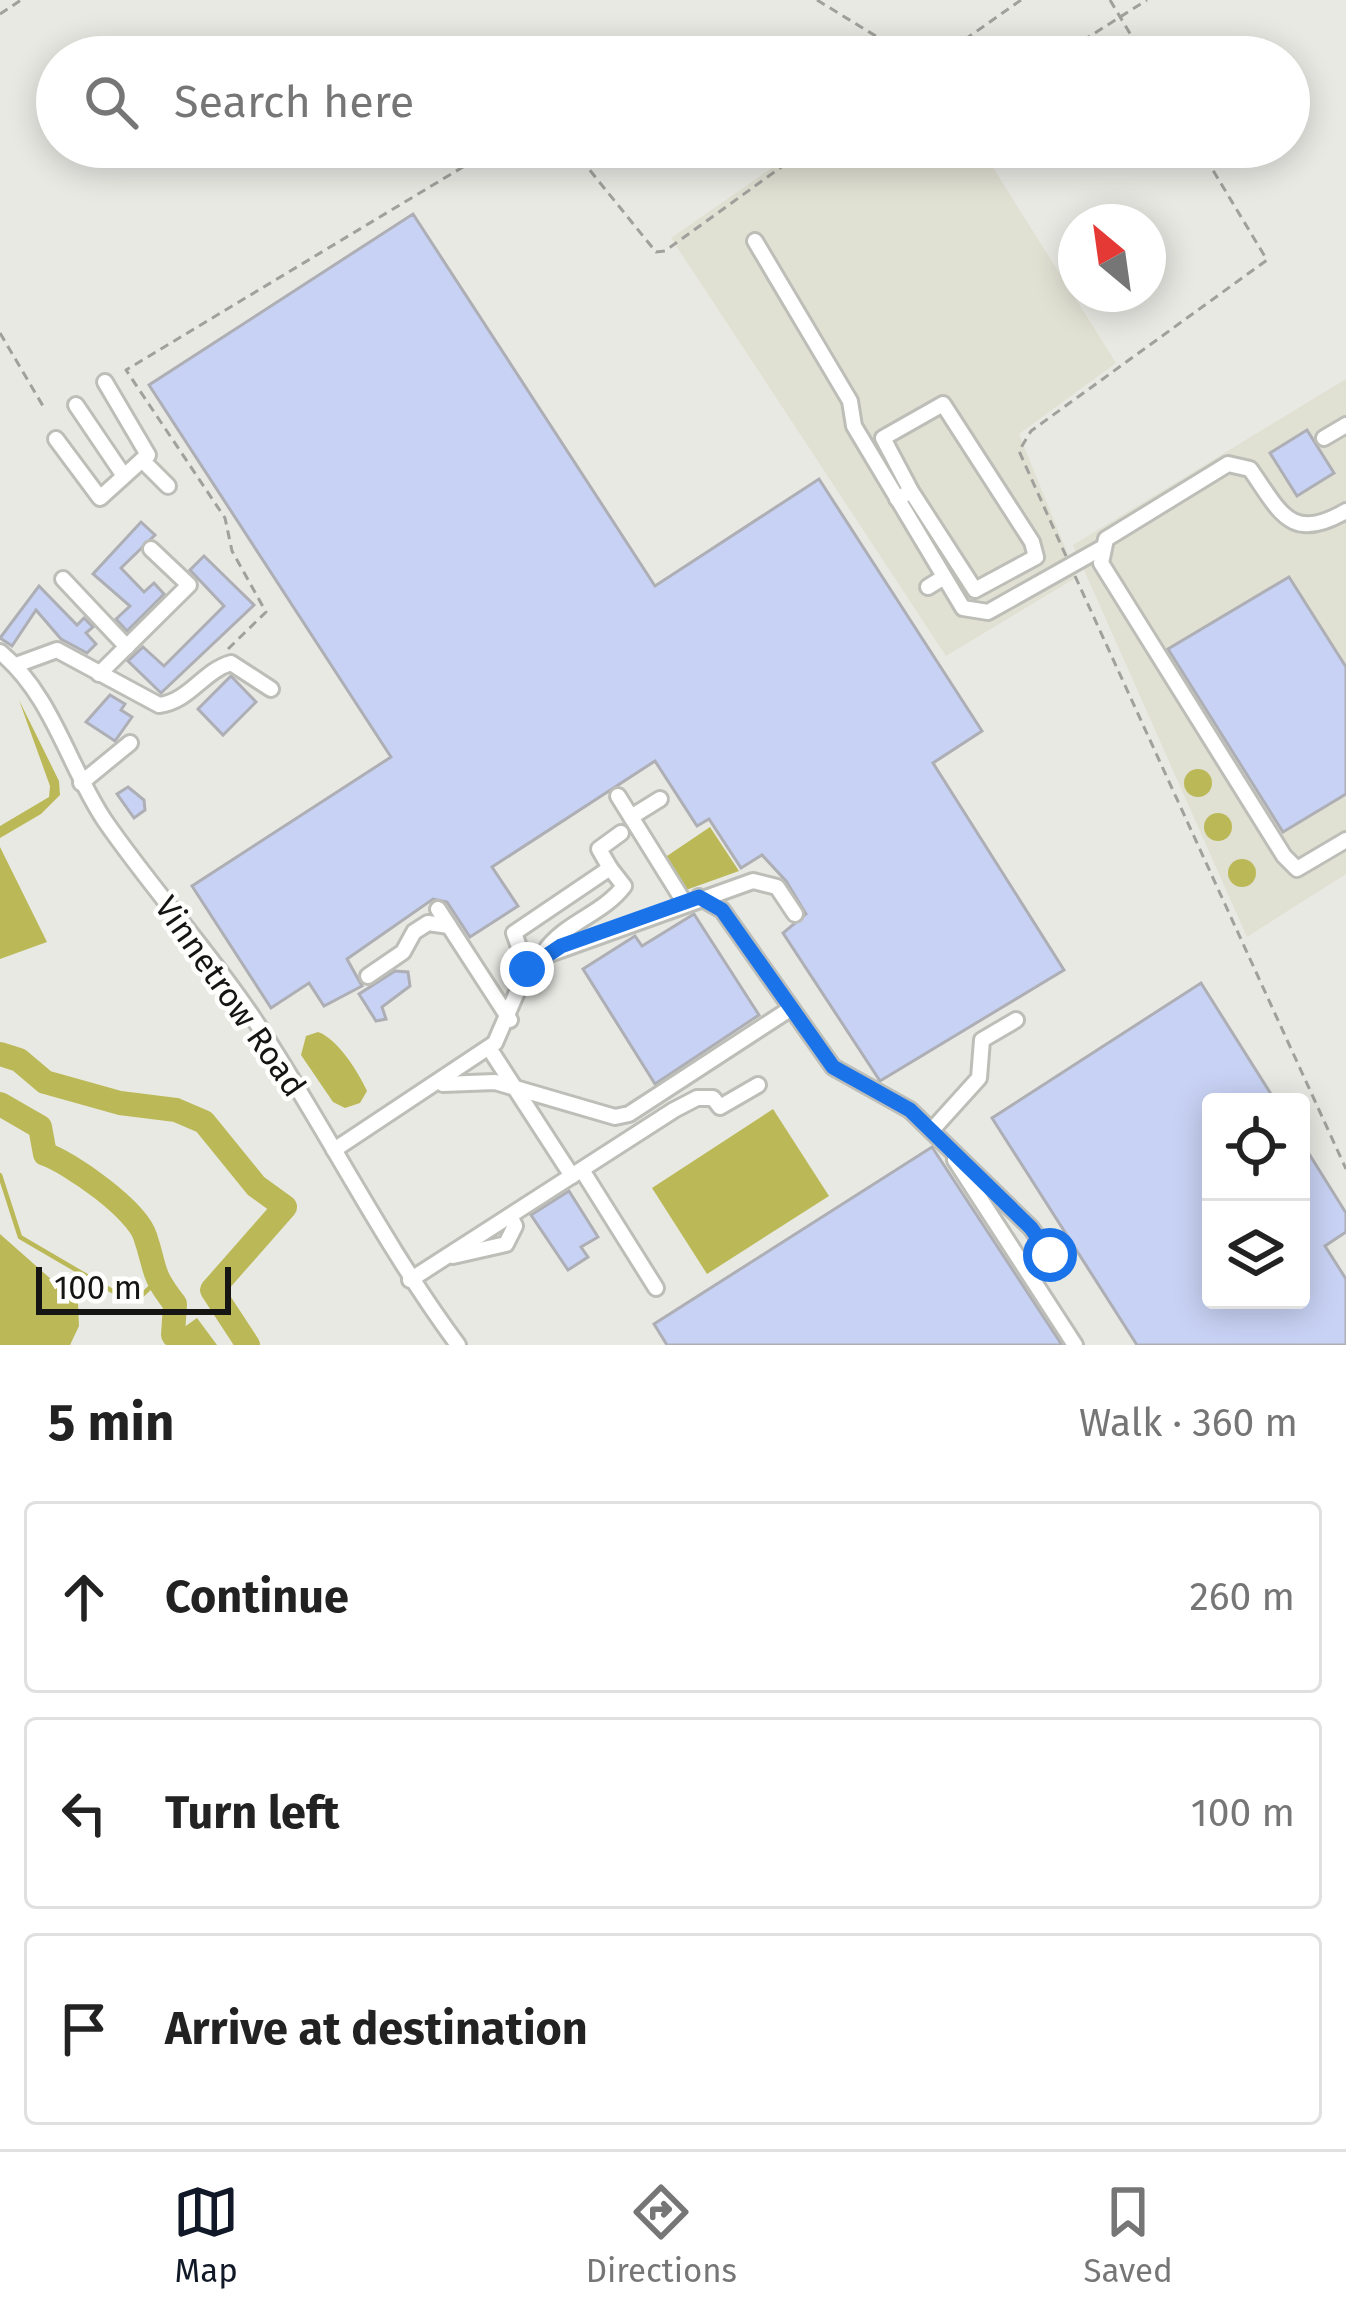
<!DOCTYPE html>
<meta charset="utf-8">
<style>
:root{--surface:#fff;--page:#f2f2f2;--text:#222;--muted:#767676;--line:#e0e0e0;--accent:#111827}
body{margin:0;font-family:"Fira Sans",sans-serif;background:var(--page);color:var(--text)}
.controls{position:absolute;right:36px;bottom:36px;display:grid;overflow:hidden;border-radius:12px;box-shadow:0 6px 30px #0003}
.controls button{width:108px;height:108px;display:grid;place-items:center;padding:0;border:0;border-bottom:3px solid var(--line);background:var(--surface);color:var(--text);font:60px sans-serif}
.compass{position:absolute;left:1058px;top:204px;width:108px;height:108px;border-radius:50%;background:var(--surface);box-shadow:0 6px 30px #0003;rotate:331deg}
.scale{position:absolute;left:36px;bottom:30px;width:195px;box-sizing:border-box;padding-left:12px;border:6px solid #151513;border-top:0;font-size:33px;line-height:42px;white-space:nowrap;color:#151513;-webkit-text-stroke:9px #fffffe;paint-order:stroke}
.stop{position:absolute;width:36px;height:36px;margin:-27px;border:9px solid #1a73e8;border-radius:50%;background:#fff}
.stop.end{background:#1a73e8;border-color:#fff;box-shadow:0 3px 12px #0008}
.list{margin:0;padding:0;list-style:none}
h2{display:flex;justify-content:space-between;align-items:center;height:156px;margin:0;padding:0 48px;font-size:51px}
h2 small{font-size:39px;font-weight:400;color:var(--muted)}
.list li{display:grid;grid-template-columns:78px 1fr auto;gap:36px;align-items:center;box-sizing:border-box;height:192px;margin:0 24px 24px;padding:0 24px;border:3px solid var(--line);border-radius:12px}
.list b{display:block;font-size:45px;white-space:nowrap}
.list em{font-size:39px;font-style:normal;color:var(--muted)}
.icon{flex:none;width:66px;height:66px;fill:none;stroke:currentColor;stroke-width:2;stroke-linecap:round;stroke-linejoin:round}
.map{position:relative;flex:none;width:1346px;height:1345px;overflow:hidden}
.search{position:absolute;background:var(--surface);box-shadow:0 6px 30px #0003;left:36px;right:36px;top:36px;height:132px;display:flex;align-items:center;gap:30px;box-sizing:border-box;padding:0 42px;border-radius:66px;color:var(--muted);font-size:45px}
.sheet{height:804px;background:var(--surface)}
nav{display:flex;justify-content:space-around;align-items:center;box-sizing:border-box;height:168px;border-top:3px solid var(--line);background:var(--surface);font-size:33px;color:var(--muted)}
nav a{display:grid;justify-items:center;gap:6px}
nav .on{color:var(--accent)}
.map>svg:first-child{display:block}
</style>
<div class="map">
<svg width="1346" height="1345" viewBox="0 0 1346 1345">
<rect width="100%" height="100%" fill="#e9e9e4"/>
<g fill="#e0e0d3">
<polygon points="802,147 980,147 1116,363 1019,434 1077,577 946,656 671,238"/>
<polygon points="1346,379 1346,874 1247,937 1073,545"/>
</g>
<g fill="#bbb957">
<polygon points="19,700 59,781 60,795 41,814 0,838 0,826 49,797 50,786"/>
<circle cx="1198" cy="783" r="14"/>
<circle cx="1218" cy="827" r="14"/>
<polygon points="710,827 739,871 686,890 664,858"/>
<polygon points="0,847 47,942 0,959"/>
<circle cx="1242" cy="873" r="14"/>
<path d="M318,1032c20,7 40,40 49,59l-7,12 -15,5 -12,-6 -32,-47 5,-19z"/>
<polygon points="773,1109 829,1196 707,1274 652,1188"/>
<polygon points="0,1234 78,1303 79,1326 70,1345 0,1345"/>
<polygon points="197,1318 217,1345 174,1345 173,1335"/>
</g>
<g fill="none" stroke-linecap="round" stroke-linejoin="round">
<polyline stroke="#bbb957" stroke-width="4.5" points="0,1175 20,1237 126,1299 140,1297 157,1281"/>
<g stroke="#bbb957" stroke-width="24">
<polyline points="0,1054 19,1060 45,1082 120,1103 176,1110 204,1122 256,1186 285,1207 212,1290 248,1345"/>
<path d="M0,1104l40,23 5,27c26,9 92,56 100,82 12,35 5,36 30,68l-2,31"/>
</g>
</g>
<g fill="#c8d2f4" stroke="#aeafb5" stroke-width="3">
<polygon points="413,214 655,586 819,479 982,731 933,763 1064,970 880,1081 783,933 806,914 786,881 762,855 741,868 709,819 697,826 655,761 492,867 518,906 470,937 447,902 433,899 347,959 362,986 324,1006 309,983 271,1008 192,886 391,757 149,385"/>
<polygon points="1307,430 1334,473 1297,496 1270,453"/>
<polygon points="141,522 155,535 121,568 144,592 154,583 164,594 127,631 116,619 130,606 93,574"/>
<polygon points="204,556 254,605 161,693 128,661 143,647 164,666 224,606 190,570"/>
<polygon points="1289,577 1346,667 1346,794 1283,832 1168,649"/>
<polygon points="39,586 77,625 84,618 93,627 86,633 96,644 87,653 61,639 36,610 12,646 0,638"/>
<polygon points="231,676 256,702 223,735 198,709"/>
<polygon points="110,695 125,704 121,710 132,717 115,741 86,722"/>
<polygon points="128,787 144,800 145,810 134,818 117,794"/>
<polygon points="694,914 759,1015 655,1084 583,969 635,936 642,946"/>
<polygon points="395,971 408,972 410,986 382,1007 386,1019 376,1021 359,994"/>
<polygon points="1201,983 1276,1102 1211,1102 1211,1300 1301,1300 1301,1141 1346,1213 1346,1232 1325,1246 1346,1279 1346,1345 1137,1345 992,1118"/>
<polygon points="932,1147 1062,1345 667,1345 654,1324"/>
<polygon points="569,1191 598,1237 581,1247 588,1257 568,1270 531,1215"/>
</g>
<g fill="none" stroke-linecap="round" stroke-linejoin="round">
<defs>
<g id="minor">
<polyline points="755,241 850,401 854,426 963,608 988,612 1100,549"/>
<polyline points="105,382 148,455 142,460"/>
<polyline points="76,405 124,476"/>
<polyline points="1324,438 1346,425"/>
<polyline points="56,439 100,498 142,460 168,486"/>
<polyline points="897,499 911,491 883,438 943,404 1032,542 1036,557 975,590 911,491"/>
<path d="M1346,511c-56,33 -66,0 -96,-42l-22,-5 -122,75 -5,24 183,293 13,13 49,-29"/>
<polyline points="63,579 127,647"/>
<polyline points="928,587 944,577"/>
<path d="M0,652c53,44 68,114 105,169 47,68 103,129 149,198 71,107 127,222 204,326"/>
<path d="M16,665l41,-15 102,55c31,-4 44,-34 72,-42l40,26"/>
<polyline points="99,674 189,585 151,549"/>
<polyline points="81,783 130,743"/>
<polyline points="618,796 684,902"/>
<polyline points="631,817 660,799"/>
<polyline points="610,868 599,849 621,833"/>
<polyline points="699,897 722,910 833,1067 910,1110 1031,1228 1050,1255 1027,1269"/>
<polyline points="438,909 510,1020"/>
<path d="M527,969l-13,-36 96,-65 14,18c-21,28 -60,37 -79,65"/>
<polyline points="368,976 403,952 414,932 428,923 449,926"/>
<polyline points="489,1048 572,1176"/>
<polyline points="443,1084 495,1082 615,1117 629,1114 790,1009"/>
<polyline points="932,1130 979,1078 982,1040 1016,1020"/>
<polyline points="334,1150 495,1043 527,969 541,957 753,881 777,887 795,914"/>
<polyline points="955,1160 1075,1345"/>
<polyline points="582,1170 656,1288"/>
<polyline points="453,1256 506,1244 515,1226 510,1216"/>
<polyline points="410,1280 674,1110 697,1098 713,1098 720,1107 758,1085"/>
</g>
</defs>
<use href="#minor" stroke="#bebeb9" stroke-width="20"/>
<g stroke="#a0a09c" stroke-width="3" stroke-dasharray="9 6" stroke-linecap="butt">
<polyline points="817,0 910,57"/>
<polyline points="1110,0 1144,57"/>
<polyline points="0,14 21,0"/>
<polyline points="940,57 1021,0"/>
<polyline points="1057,57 1147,0"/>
<polyline points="571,147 656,252 665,251 809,147"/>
<polyline points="0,333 43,406"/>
<polyline points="1066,556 1019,451 1031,431 1267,260 1199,147"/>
<polyline points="1075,576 1346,1169"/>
<polyline points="228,649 266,612 232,551 225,518 126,370 496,147"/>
</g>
<use href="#minor" stroke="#fff" stroke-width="14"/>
</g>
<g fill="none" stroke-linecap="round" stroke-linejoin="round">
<polyline stroke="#1a73e8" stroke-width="15" points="527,969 561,946 699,897 722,910 833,1067 910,1110 1031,1228 1050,1255"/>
</g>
<g text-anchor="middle" stroke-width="9" stroke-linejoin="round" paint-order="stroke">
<g font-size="33" fill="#151513" stroke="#fffffe">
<text transform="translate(231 996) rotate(55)" y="12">Vinnetrow Road</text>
</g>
</g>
</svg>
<div class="controls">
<button><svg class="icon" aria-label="locate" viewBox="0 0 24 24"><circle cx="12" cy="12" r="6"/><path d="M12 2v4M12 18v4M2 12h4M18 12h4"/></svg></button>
<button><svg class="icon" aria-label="layers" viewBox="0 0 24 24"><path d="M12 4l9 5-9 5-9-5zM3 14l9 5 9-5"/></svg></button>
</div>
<svg class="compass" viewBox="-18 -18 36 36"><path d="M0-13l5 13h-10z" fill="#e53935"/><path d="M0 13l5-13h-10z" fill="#767676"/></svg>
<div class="scale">100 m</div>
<div class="stop" style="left:1050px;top:1255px"></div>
<div class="stop end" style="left:527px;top:969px"></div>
<div class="search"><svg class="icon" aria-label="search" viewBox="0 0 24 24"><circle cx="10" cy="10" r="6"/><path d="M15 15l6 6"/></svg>Search here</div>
</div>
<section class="sheet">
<h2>5 min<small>Walk · 360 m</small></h2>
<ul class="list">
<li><svg class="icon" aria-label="ahead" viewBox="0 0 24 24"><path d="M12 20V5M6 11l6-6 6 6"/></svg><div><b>Continue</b></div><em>260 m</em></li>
<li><svg class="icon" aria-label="left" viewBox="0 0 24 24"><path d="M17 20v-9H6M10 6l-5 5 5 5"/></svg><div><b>Turn left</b></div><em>100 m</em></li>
<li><svg class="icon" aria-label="arrive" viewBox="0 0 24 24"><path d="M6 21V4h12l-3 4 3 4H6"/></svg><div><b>Arrive at destination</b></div></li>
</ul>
</section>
<nav>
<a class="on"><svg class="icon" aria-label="map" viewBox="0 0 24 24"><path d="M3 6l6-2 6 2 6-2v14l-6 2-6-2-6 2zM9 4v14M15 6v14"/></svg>Map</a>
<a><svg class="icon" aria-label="directions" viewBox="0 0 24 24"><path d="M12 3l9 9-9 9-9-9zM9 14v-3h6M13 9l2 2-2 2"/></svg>Directions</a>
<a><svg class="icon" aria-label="saved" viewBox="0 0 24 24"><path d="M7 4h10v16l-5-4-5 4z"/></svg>Saved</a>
</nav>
